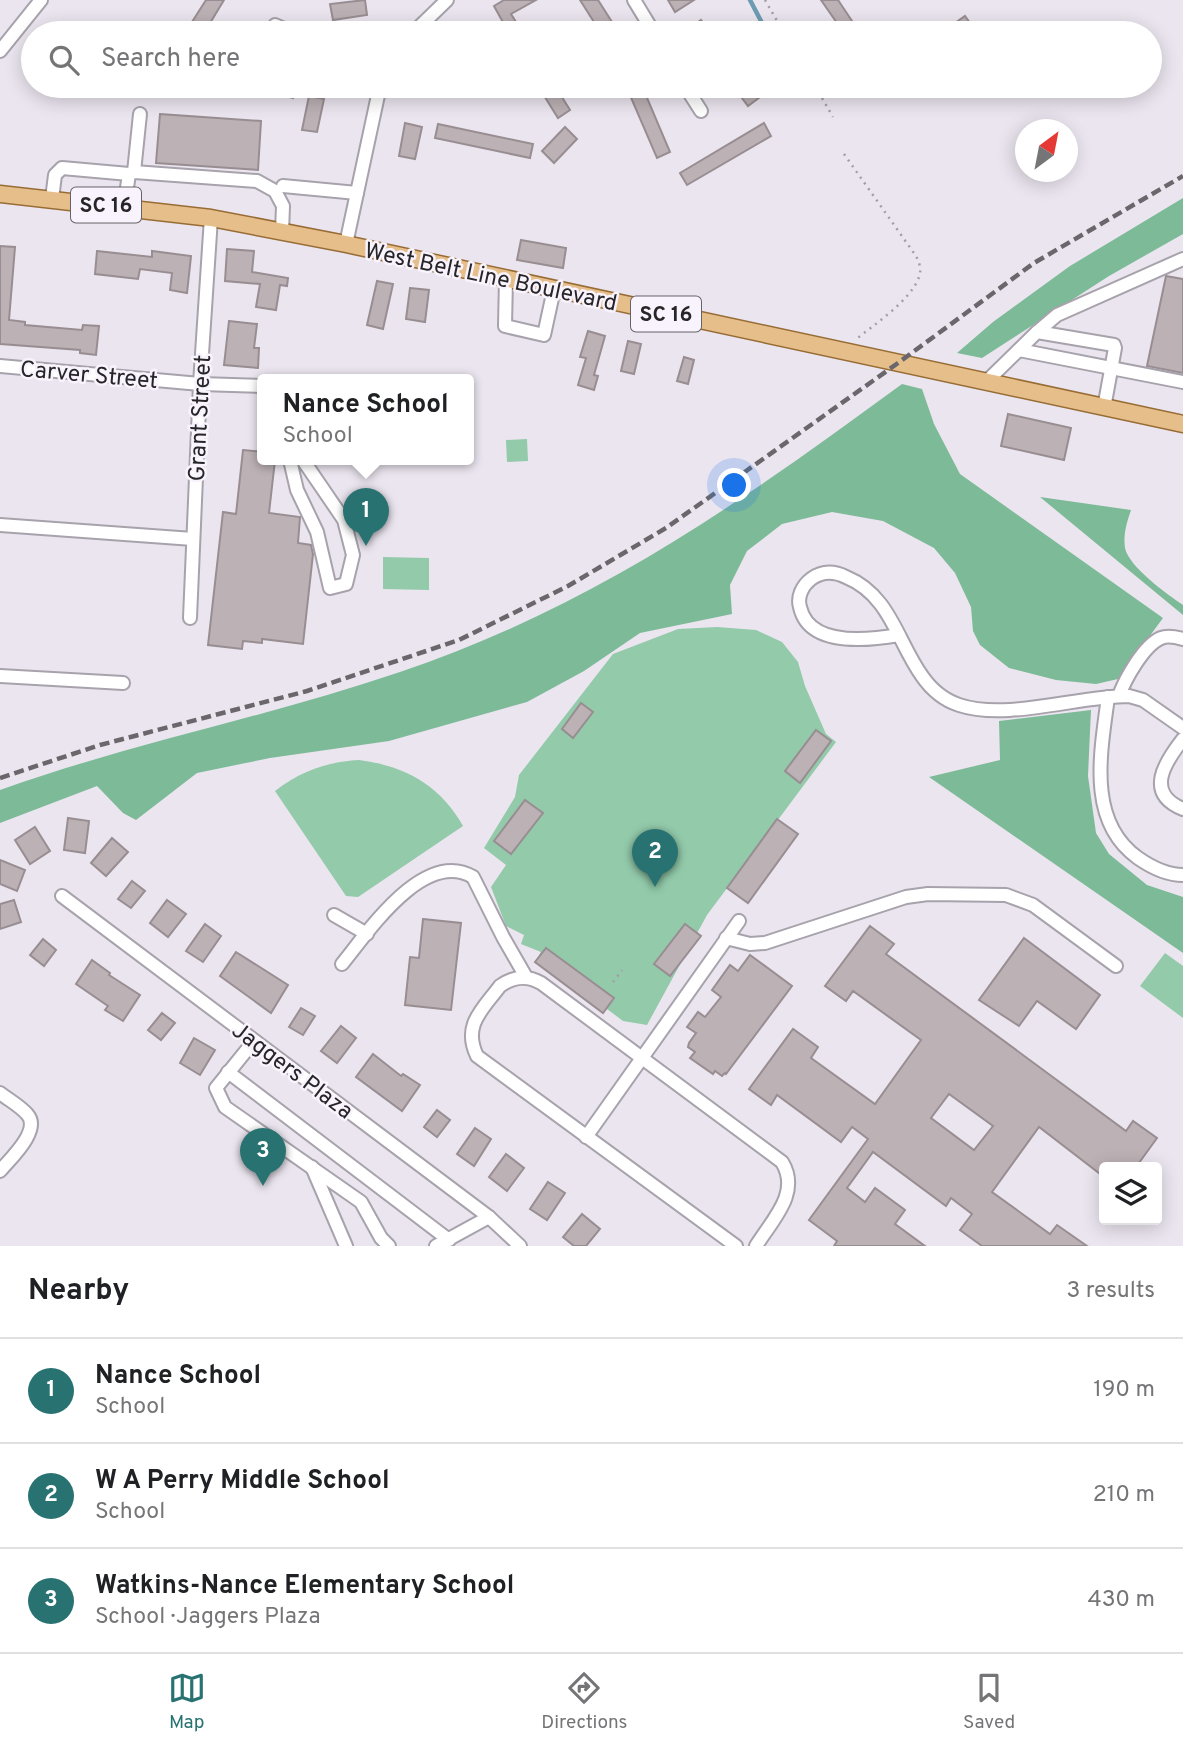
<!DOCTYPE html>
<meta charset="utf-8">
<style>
:root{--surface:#fff;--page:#f2f2f2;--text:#202124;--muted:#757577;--line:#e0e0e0;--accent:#287272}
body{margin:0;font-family:Overpass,sans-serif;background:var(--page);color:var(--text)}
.controls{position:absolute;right:21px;bottom:21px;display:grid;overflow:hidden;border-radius:7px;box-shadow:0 4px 18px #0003}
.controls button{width:63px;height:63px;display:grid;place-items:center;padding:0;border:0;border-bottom:2px solid var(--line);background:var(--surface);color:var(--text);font:35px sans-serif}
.compass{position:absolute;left:1015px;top:119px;width:63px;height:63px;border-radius:50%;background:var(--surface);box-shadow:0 4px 18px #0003;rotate:32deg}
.you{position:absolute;left:735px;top:486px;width:24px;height:24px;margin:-18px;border:5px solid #fff;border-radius:50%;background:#1a73e8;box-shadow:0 0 0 10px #1a73e833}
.badge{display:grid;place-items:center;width:46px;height:46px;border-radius:50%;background:var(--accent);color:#fff;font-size:23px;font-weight:700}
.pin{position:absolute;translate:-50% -58px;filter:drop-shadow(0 2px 4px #0008)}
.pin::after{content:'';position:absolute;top:37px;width:24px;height:21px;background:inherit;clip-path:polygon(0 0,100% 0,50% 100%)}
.popup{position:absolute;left:257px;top:374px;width:217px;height:91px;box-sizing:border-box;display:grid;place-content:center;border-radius:7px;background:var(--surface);filter:drop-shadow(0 2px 5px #0005);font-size:23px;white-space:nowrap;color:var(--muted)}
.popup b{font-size:26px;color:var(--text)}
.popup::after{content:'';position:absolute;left:50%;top:100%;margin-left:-14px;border:14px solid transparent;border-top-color:var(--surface)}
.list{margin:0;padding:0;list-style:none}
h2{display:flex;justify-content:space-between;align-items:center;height:91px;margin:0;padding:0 28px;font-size:30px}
h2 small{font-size:23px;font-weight:400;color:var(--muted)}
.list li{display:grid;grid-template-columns:46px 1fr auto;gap:21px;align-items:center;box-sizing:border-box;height:105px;padding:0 28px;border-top:2px solid var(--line)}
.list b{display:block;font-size:26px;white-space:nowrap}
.list p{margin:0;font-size:23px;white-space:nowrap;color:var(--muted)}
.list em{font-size:23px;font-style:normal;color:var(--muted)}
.icon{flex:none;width:38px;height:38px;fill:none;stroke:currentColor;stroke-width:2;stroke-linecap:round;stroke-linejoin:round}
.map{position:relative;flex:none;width:1183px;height:1246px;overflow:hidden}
.search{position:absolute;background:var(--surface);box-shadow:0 4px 18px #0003;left:21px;right:21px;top:21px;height:77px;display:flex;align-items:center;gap:18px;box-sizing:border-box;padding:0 24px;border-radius:38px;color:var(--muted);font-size:26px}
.sheet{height:406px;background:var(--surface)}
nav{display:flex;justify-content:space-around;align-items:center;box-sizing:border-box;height:98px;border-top:2px solid var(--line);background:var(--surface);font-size:19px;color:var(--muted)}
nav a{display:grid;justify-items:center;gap:4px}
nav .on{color:var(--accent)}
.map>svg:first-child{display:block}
</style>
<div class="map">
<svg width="1183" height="1246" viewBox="0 0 1183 1246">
<rect width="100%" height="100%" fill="#ebe5ef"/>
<g fill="#92caaa">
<polygon points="527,439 528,461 507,462 506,440"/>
<polygon points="383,557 429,558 429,590 383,589"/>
<polygon points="717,627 756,630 782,642 798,662 805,686 826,734 836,742 707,915 647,1025 623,1021 538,957 541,952 521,944 524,935 506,926 491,887 506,865 484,848 515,797 519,775 613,654 678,629"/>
<path d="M359,760c46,6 81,25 104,66l-105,71 -12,-1 -71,-105c26,-20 51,-29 84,-31z"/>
<polygon points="1165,953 1183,966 1183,1018 1140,986"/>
</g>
<g fill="#7dba98">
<polygon points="1183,198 1183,234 1109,276 982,358 957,353 993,322 1070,266"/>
<path d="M902,384l20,5 12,35 26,50 203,144 -45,61 -22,5 -40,-4 -47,-12 -29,-23 -7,-14 -2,-24 -16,-34 -21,-25 -51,-27 -51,-9 -50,12 -35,27 -17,34 2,29 -92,19 -56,38 -57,31 -138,39 -119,17 -73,15 -61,47 -13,-7 -26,-27 -97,37v-33c131,-47 268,-73 400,-118 123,-41 240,-105 347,-178 53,-35 104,-73 155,-110z"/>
<path d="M1040,497l91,13c-4,12 -8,24 -6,38 4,19 42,46 58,57v10z"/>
<polygon points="1091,710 1088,776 1096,833 1109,854 1147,885 1183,897 1183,953 929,777 1000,760 999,721"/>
</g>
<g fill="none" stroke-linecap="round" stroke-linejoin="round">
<polyline stroke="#6d9bb2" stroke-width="4.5" points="750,0 761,21"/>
</g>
<g fill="#bcb1b5" stroke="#988e92" stroke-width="2" fill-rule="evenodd">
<polygon points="206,0 224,0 204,33 185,33"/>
<polygon points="365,0 367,15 333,20 330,4"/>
<polygon points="504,0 536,0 511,14 523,33 509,33 494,6"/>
<polygon points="580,0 598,0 619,33 601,33"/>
<polygon points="668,0 694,0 675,12"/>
<polygon points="821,0 838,0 860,33 844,33"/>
<polygon points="965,16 973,27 966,33 941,33"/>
<polygon points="701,20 711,33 684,33"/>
<polygon points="261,86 297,86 293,98 261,89"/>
<polygon points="538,86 555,86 570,110 558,118"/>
<polygon points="626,86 642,86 670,152 657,158"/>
<polygon points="733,86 751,86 760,97 748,106"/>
<polygon points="309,96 324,99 317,132 302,130"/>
<polygon points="160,114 261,121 258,170 156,163"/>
<polygon points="405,123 422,127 415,159 399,156"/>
<polygon points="764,123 771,136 687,185 680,173"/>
<polygon points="438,124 533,144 530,158 435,138"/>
<polygon points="565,127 577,139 554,163 542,151"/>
<polygon points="521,240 566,248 563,268 517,260"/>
<polygon points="0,246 15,247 9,320 25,322 25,325 82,330 83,325 99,326 96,355 80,353 80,350 0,344"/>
<polygon points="227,249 254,251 252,272 288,278 287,286 280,285 276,310 256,307 260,284 225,281"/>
<polygon points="97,251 152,257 152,251 191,256 187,293 170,290 172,273 140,269 138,279 95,274"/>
<polygon points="1166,276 1183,279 1183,373 1147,366"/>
<polygon points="377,281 393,284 383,329 367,325"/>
<polygon points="410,288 429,290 425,322 406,319"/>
<polygon points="229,321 257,324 254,348 259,348 258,368 224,365"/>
<polygon points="588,331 605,336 594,375 598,376 594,390 578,385 586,358 580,357"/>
<polygon points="628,341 641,344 634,374 621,371"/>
<polygon points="684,357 694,360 688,384 677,381"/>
<polygon points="1008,414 1071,428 1064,460 1001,446"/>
<polygon points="243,450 263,452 263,460 275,460 269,513 300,517 298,543 311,545 313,554 303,644 262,639 262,643 243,641 242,649 208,645 223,512 236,514"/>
<polygon points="581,703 593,712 573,738 562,729"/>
<polygon points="816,730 831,741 800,783 785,771"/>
<polygon points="525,800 543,813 511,854 494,841"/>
<polygon points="68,818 89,821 85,853 64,850"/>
<polygon points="777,819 798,834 748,903 727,888"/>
<polygon points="35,827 50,851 30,864 15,840"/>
<polygon points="112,838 128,852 106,876 91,863"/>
<polygon points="0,860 25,870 17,891 0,884"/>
<polygon points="132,881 145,891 131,908 118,899"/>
<polygon points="14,900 21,922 0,929 0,904"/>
<polygon points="167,900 186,914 168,937 150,923"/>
<polygon points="423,919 461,923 451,1010 405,1005 410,957 419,958"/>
<polygon points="205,924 221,936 203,962 186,951"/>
<polygon points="685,924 701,936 670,976 654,964"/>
<path d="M870,926l24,18 -8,10 240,177 7,-10 24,17 -21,29h-32v10l-65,-50 -47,65 58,42 7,-9 30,21h-105l-22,-16 12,-16 -21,-16 -5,8 -73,-54 -26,36 18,14 10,-14 30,22 -10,14 30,22h-91l3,-5 -28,-21 59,-81 -16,-12 -11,15 -64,-47 -6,10 -22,-16 44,-60 25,18 -7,11 64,46 46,-64 -68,-49 -7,10 -21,-15zM949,1094l44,32 -19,24 -43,-32z"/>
<polygon points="1024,938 1100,995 1076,1029 1037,1001 1019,1026 979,1000"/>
<polygon points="43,939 56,950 44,966 30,955"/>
<polygon points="546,948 614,998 603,1013 535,962"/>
<polygon points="236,952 288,985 271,1013 220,976"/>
<polygon points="750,955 792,986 726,1074 725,1073 722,1076 715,1071 713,1074 690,1058 695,1052 688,1047 689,1043 696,1033 687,1027 698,1012 705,1017 721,997 712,990 730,965 738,971"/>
<polygon points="92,960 110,973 109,975 140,995 123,1021 105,1010 108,1006 76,984"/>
<polygon points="301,1008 315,1016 303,1035 289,1027"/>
<polygon points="162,1013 175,1023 161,1040 148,1030"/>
<polygon points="341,1026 356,1038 337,1063 321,1051"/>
<polygon points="194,1038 215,1050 200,1075 180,1063"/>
<polygon points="373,1054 401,1076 403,1074 420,1085 402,1111 356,1077"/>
<polygon points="437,1110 450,1120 437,1137 424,1127"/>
<polygon points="475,1128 491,1139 474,1166 457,1154"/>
<polygon points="506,1154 524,1168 507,1191 489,1177"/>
<polygon points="548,1182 565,1193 547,1220 530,1209"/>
<polygon points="582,1214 600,1229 586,1246 574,1246 563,1237"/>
</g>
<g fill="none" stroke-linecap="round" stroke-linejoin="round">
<defs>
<g id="minor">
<polyline points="634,0 654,33"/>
<polyline points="275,25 293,33"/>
<polyline points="413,33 447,0"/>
<polyline points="0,51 41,0"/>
<polyline points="487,86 490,87"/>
<polyline points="685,86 701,111"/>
<polyline points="134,172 140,114"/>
<polyline points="283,186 357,193"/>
<polyline points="52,199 55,175 62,168 129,174"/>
<polyline points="124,208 129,174 134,172 257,181 275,191 283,206 282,232"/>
<polyline points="346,244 380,86"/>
<polyline points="506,279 505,326 544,335 554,289"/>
<polyline points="1037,332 1057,315 1183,259"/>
<polyline points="1019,350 1183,382"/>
<polyline points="0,366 200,384 263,386"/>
<polyline points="986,382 1037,332 1114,345 1115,348 1104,408"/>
<polyline points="290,460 297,490 317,532 330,588 346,584 353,555 344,520 303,460"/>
<polyline points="0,525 193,539"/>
<polyline points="190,618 200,384 211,218"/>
<path d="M899,635c-29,5 -90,13 -99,-28 -3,-10 2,-21 11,-28 11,-8 23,-8 35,-2 44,18 51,64 76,99 9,13 22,24 37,29 48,16 118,-9 170,-9l14,4 40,28"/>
<polyline points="0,676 123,683"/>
<path d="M1119,696c6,-17 25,-51 42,-58 7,-3 15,-1 22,1"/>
<path d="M1108,697c-7,54 -22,124 30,161 13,9 29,17 45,17"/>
<path d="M1183,739c-18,23 -39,54 0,70"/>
<polyline points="62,896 489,1217 520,1246"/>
<polyline points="334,915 367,934"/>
<polyline points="726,938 750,944 765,943 906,897 928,894 1006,895 1033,905 1116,966"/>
<path d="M342,964c26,-32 82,-116 131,-87l30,60 23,40"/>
<polyline points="254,1041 216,1088 225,1107 361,1202 381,1238 389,1246"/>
<polyline points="228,1072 449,1240"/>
<path d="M0,1093c9,7 20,13 27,21 15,16 -17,45 -27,57"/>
<polyline points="586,1137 739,921"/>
<polyline points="312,1167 346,1246"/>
<polyline points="436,1246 489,1217"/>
<path d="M736,1246l-259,-190c-15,-31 6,-47 23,-70 14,-10 27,-11 41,-3l241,179c19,31 -10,58 -26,84"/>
</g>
<polyline id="major" points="0,194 211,218 346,244 1183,424"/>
</defs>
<use href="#minor" stroke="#a7a2ab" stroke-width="16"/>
<use href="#major" stroke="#986c35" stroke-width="19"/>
<g stroke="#a39ea6" stroke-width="2.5" stroke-dasharray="2 5" stroke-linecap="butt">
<polyline points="765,0 784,33"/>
<polyline points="815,86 833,117"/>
<path d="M844,154l72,102c3,6 6,13 3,21 -8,23 -45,48 -64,63"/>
<polyline points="613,982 622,970"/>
</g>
<use href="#minor" stroke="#fff" stroke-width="12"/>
<use href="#major" stroke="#e6be8a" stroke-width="16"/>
<polyline stroke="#6a676c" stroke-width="4.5" stroke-dasharray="10 5" stroke-linecap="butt" points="0,778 100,745 307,691 459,640 568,586 666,528 898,363 1034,263 1183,176"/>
</g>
<g text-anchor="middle" stroke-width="5" stroke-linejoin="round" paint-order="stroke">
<g fill="#f8f3fd" stroke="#666368" stroke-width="2">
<rect x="71" y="187.5" width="70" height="35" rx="5"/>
<rect x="631" y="296.5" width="70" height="35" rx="5"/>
</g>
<g font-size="21" font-weight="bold" fill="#272528">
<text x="106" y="212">SC 16</text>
<text x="666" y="321">SC 16</text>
</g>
<g font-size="23" fill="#272528" stroke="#f8f3fd">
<text transform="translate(491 276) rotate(12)" y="8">West Belt Line Boulevard</text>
<text transform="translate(89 374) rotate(5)" y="8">Carver Street</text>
<text transform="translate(199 418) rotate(-87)" y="8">Grant Street</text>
<text transform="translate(293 1070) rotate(37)" y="8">Jaggers Plaza</text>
</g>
</g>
</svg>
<div class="controls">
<button><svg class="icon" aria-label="layers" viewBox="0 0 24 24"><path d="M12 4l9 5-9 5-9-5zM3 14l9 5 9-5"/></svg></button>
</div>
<svg class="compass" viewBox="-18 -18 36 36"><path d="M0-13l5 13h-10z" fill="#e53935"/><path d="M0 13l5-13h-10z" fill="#757577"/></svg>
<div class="you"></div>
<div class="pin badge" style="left:366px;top:546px">1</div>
<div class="popup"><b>Nance School</b>School</div>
<div class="pin badge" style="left:655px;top:887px">2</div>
<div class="pin badge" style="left:263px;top:1186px">3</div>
<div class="search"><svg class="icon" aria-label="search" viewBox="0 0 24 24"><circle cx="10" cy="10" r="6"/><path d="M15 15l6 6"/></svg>Search here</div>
</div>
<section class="sheet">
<h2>Nearby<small>3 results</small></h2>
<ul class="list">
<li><span class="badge">1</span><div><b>Nance School</b><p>School</p></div><em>190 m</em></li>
<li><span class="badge">2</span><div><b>W A Perry Middle School</b><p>School</p></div><em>210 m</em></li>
<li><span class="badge">3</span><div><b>Watkins-Nance Elementary School</b><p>School · Jaggers Plaza</p></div><em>430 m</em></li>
</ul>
</section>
<nav>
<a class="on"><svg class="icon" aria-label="map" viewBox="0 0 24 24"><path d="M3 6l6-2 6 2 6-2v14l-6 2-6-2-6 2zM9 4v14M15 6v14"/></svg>Map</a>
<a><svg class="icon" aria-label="directions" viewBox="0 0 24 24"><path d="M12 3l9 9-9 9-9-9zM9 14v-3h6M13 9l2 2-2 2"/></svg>Directions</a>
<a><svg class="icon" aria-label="saved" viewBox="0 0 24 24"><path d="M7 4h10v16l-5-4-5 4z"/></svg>Saved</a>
</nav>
